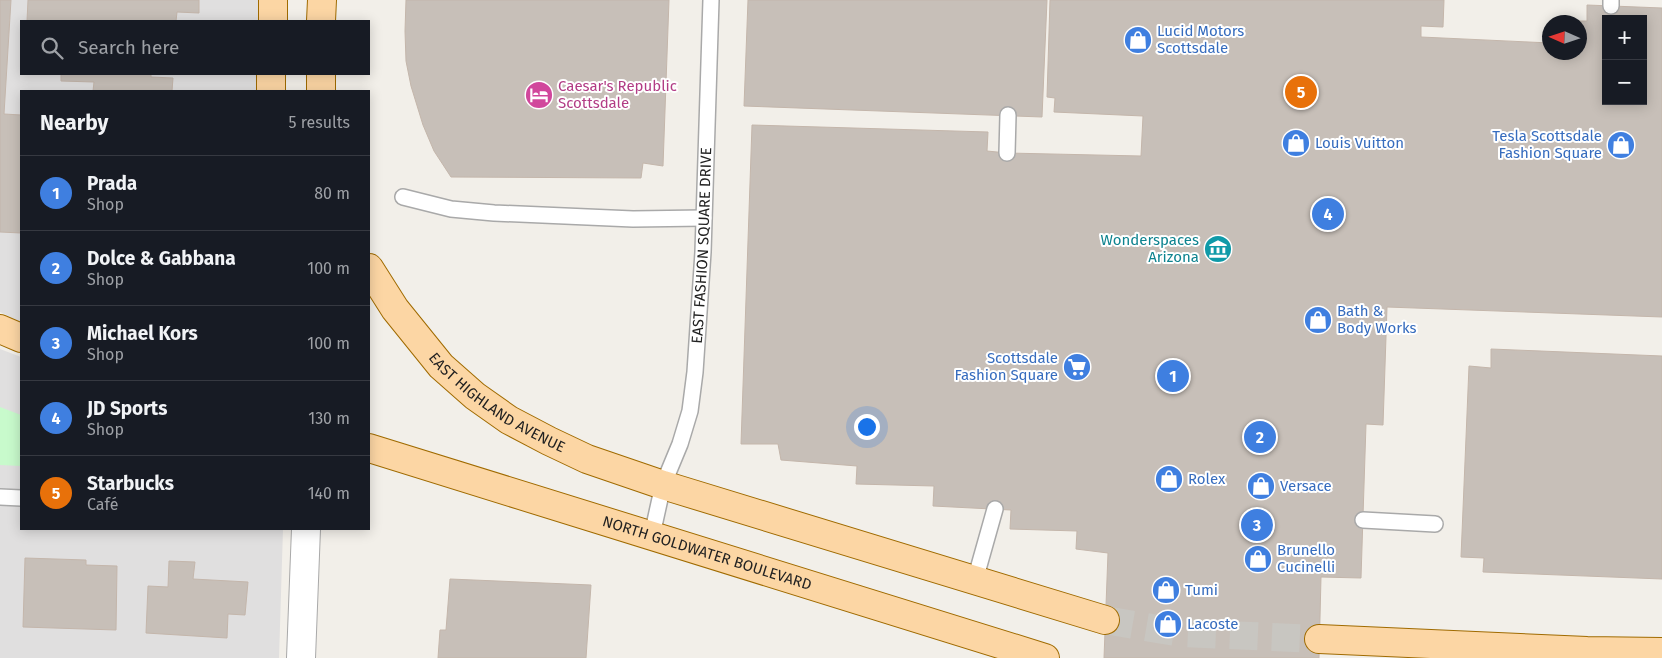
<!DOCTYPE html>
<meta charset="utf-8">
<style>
:root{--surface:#171b24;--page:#20242c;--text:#f1f3f6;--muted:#9ea1a6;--line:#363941;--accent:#d40000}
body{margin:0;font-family:"Fira Sans",sans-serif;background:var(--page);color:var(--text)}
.controls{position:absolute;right:15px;top:15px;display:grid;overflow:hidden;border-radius:0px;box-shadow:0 2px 12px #0003}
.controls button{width:45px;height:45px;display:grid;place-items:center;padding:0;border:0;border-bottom:1px solid var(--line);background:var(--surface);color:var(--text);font:25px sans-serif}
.compass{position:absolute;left:1542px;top:15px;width:45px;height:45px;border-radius:50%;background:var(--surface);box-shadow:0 2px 12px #0003;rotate:273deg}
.you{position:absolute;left:866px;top:426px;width:18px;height:18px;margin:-12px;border:4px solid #fff;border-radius:50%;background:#1a73e8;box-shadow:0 0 0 8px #1a73e833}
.badge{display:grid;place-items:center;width:32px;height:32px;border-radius:50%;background:var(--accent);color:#fff;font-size:16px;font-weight:700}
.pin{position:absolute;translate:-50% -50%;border:2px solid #fff;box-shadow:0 1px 5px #0006}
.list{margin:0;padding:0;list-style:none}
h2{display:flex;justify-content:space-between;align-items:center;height:65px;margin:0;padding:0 20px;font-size:21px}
h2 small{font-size:16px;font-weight:400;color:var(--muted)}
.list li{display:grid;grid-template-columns:32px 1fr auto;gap:15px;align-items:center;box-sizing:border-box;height:75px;padding:0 20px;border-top:1px solid var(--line)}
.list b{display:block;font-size:19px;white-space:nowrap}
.list p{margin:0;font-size:16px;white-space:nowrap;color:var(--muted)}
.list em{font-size:16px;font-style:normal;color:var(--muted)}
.icon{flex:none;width:28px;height:28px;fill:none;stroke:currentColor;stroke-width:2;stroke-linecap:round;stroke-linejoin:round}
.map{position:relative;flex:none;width:1662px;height:658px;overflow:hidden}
.search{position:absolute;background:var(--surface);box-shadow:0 2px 12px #0003;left:20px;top:20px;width:350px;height:55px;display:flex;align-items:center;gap:12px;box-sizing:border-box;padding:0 18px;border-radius:0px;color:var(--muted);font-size:19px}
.panel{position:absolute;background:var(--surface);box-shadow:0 2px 12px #0003;left:20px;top:90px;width:350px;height:440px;border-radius:0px}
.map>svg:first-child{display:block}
</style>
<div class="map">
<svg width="1662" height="658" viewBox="0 0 1662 658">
<rect width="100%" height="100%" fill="#f2efe9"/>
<g fill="#e0dfdf">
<polygon points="0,0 264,0 263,21 21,21 21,74 262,74 262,91 21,91 21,322 0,312"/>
<polygon points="0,349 21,357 21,529 283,529 279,658 0,658"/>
</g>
<polygon fill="#c8facc" points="0,407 21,415 21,466 0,465"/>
<g fill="#c7bfb8" stroke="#c4b6ab" fill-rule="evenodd">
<polygon points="0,0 11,0 4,114 21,115 21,233 0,232"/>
<polygon points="28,0 199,0 199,13 177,12 176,21 27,21"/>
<polygon points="406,0 669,0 663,166 643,163 641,178 451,177 434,151 423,125 411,86 406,61 405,31"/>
<polygon points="748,0 1047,0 1042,117 744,106"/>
<path d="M1050,0h394l-1,27 -22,-1v11l129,6v9h30v-30h-5v-1h12v-16l75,3v309l-275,-10 -4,118 -17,-1 -5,154 -40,-1 -2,81h-215l4,-105 -32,-4 1,-18 -67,-2 1,-19 -78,-4 1,-20 -78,-2 1,-18 -76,-6 -3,-16h-37l11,-319 236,7 -1,19 20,2 134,3 2,-40 -89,-4 1,-14 -8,-1zM1606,19h37v82h-37z"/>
<polygon points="61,74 151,74 151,77 173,78 172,91 93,91 94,82 61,81"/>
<polygon points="1491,349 1662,356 1662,579 1483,572 1484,558 1461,557 1469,366 1491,368"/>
<polygon points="25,558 86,560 86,565 117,566 116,630 23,627"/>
<polygon points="169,561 195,562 193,579 248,582 245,615 228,614 227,638 146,633 148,586 168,587"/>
<polygon points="450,579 591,585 586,658 438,658 440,630 446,630"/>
</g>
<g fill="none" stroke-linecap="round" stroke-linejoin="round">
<polyline stroke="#c8c6c1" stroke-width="28" stroke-dasharray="28 14" stroke-linecap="butt" points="1105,620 1181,633 1319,639"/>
<defs>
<g id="lane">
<polyline points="1611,6 1611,0"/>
<polyline points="1007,153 1008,115"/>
<polyline points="403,197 451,209 494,213 633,219 704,218"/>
<polyline points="0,497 21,498"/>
<polyline points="1363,520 1435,524"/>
<path id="s1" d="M652,535l11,-50 17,-41 10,-33 5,-39 8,-120 8,-252"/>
<polyline points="975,580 995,509"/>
</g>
<polyline id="street" points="301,658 306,529"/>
<g id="primary">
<polyline points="273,21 273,0"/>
<polyline points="321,21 322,0"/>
<polyline points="321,74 321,91"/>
<polyline points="271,91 271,74"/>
<path id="s2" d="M369,268l26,41 46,57 34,30 34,24 40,21 38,18 76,26 442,135"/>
<polyline points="0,329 21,338"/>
<path id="s3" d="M369,448l676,210"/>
<polyline points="1319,639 1587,651 1662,652"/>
</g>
</defs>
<use href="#lane" stroke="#a9a9a9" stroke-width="18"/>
<use href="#street" stroke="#a9a9a9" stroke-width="30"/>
<use href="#primary" stroke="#a06b00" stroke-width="30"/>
<use href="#lane" stroke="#fff" stroke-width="15"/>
<use href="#street" stroke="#fff" stroke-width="28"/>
<use href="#primary" stroke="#fcd6a4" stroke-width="28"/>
</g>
<defs>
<symbol id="shop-disc" viewBox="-11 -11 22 22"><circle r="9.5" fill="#3f7fe0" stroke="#fff"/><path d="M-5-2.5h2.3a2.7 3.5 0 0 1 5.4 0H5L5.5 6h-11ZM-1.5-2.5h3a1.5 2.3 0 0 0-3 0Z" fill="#fff"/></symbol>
<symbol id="hotel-disc" viewBox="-11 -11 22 22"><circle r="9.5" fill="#d1479c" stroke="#fff"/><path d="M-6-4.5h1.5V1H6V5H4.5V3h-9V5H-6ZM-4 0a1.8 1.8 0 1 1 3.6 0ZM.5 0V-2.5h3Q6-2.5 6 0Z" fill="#fff"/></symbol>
<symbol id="museum-disc" viewBox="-11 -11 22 22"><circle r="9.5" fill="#0f9aa8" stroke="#fff"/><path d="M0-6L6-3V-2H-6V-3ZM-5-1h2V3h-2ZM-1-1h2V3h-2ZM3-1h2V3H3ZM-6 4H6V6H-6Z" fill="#fff"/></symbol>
<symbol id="supermarket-disc" viewBox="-11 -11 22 22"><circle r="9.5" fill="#3f7fe0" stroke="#fff"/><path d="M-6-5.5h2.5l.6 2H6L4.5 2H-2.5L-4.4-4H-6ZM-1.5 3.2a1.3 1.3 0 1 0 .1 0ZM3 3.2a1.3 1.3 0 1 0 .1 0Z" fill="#fff"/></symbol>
</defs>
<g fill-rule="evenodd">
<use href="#shop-disc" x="1122" y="24" width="32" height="32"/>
<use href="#hotel-disc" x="523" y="79" width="32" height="32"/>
<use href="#shop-disc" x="1280" y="127" width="32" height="32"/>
<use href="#shop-disc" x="1605" y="129" width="32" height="32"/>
<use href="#museum-disc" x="1202" y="233" width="32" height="32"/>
<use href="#shop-disc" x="1302" y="304" width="32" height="32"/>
<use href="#supermarket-disc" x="1061" y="351" width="32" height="32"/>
<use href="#shop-disc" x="1153" y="463" width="32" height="32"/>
<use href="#shop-disc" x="1245" y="470" width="32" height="32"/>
<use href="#shop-disc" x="1242" y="543" width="32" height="32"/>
<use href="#shop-disc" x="1150" y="574" width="32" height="32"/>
<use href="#shop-disc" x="1152" y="608" width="32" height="32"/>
</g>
<g text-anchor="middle" stroke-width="4" stroke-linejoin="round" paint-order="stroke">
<g font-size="15" fill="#366cbe" stroke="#fff" text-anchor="start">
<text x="1157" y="36">Lucid Motors<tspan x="1157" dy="17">Scottsdale</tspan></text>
<text x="1602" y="141" text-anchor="end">Tesla Scottsdale<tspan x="1602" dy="17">Fashion Square</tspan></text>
<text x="1315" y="148">Louis Vuitton</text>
<text x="1337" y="316">Bath &amp;<tspan x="1337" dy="17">Body Works</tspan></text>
<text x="1058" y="363" text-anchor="end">Scottsdale<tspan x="1058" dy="17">Fashion Square</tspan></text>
<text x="1188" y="484">Rolex</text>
<text x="1280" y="491">Versace</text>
<text x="1277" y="555">Brunello<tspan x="1277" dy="17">Cucinelli</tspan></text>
<text x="1185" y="595">Tumi</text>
<text x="1187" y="629">Lacoste</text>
</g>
<g font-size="15" fill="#b23c85" stroke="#fff" text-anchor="start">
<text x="558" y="91">Caesar's Republic<tspan x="558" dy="17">Scottsdale</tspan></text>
</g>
<g font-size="15" fill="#0d838f" stroke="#fff" text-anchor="end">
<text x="1199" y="245">Wonderspaces<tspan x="1199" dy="17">Arizona</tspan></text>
</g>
<g font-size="15" fill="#222" stroke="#fff">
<text dy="5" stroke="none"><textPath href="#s1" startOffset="296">EAST FASHION SQUARE DRIVE</textPath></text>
<text dy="5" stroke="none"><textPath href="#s2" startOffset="189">EAST HIGHLAND AVENUE</textPath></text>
<text dy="5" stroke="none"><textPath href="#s3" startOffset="354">NORTH GOLDWATER BOULEVARD</textPath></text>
</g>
</g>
</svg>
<div class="controls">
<button>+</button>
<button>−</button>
</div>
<svg class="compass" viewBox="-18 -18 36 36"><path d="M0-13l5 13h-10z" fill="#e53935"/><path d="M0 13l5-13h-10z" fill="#9ea1a6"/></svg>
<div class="you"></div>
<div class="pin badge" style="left:1173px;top:376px;background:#3f7fe0">1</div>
<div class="pin badge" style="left:1260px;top:437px;background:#3f7fe0">2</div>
<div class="pin badge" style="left:1257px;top:525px;background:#3f7fe0">3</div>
<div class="pin badge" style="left:1328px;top:214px;background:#3f7fe0">4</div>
<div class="pin badge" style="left:1301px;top:92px;background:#e8710a">5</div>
<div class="search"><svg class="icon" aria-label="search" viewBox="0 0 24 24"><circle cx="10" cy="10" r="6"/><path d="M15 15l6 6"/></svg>Search here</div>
<section class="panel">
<h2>Nearby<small>5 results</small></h2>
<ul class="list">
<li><span class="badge" style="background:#3f7fe0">1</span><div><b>Prada</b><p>Shop</p></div><em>80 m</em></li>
<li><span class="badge" style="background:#3f7fe0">2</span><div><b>Dolce &amp; Gabbana</b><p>Shop</p></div><em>100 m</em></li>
<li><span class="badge" style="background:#3f7fe0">3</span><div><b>Michael Kors</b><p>Shop</p></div><em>100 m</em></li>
<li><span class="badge" style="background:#3f7fe0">4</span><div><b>JD Sports</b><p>Shop</p></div><em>130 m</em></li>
<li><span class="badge" style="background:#e8710a">5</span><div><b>Starbucks</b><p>Café</p></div><em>140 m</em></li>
</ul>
</section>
</div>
